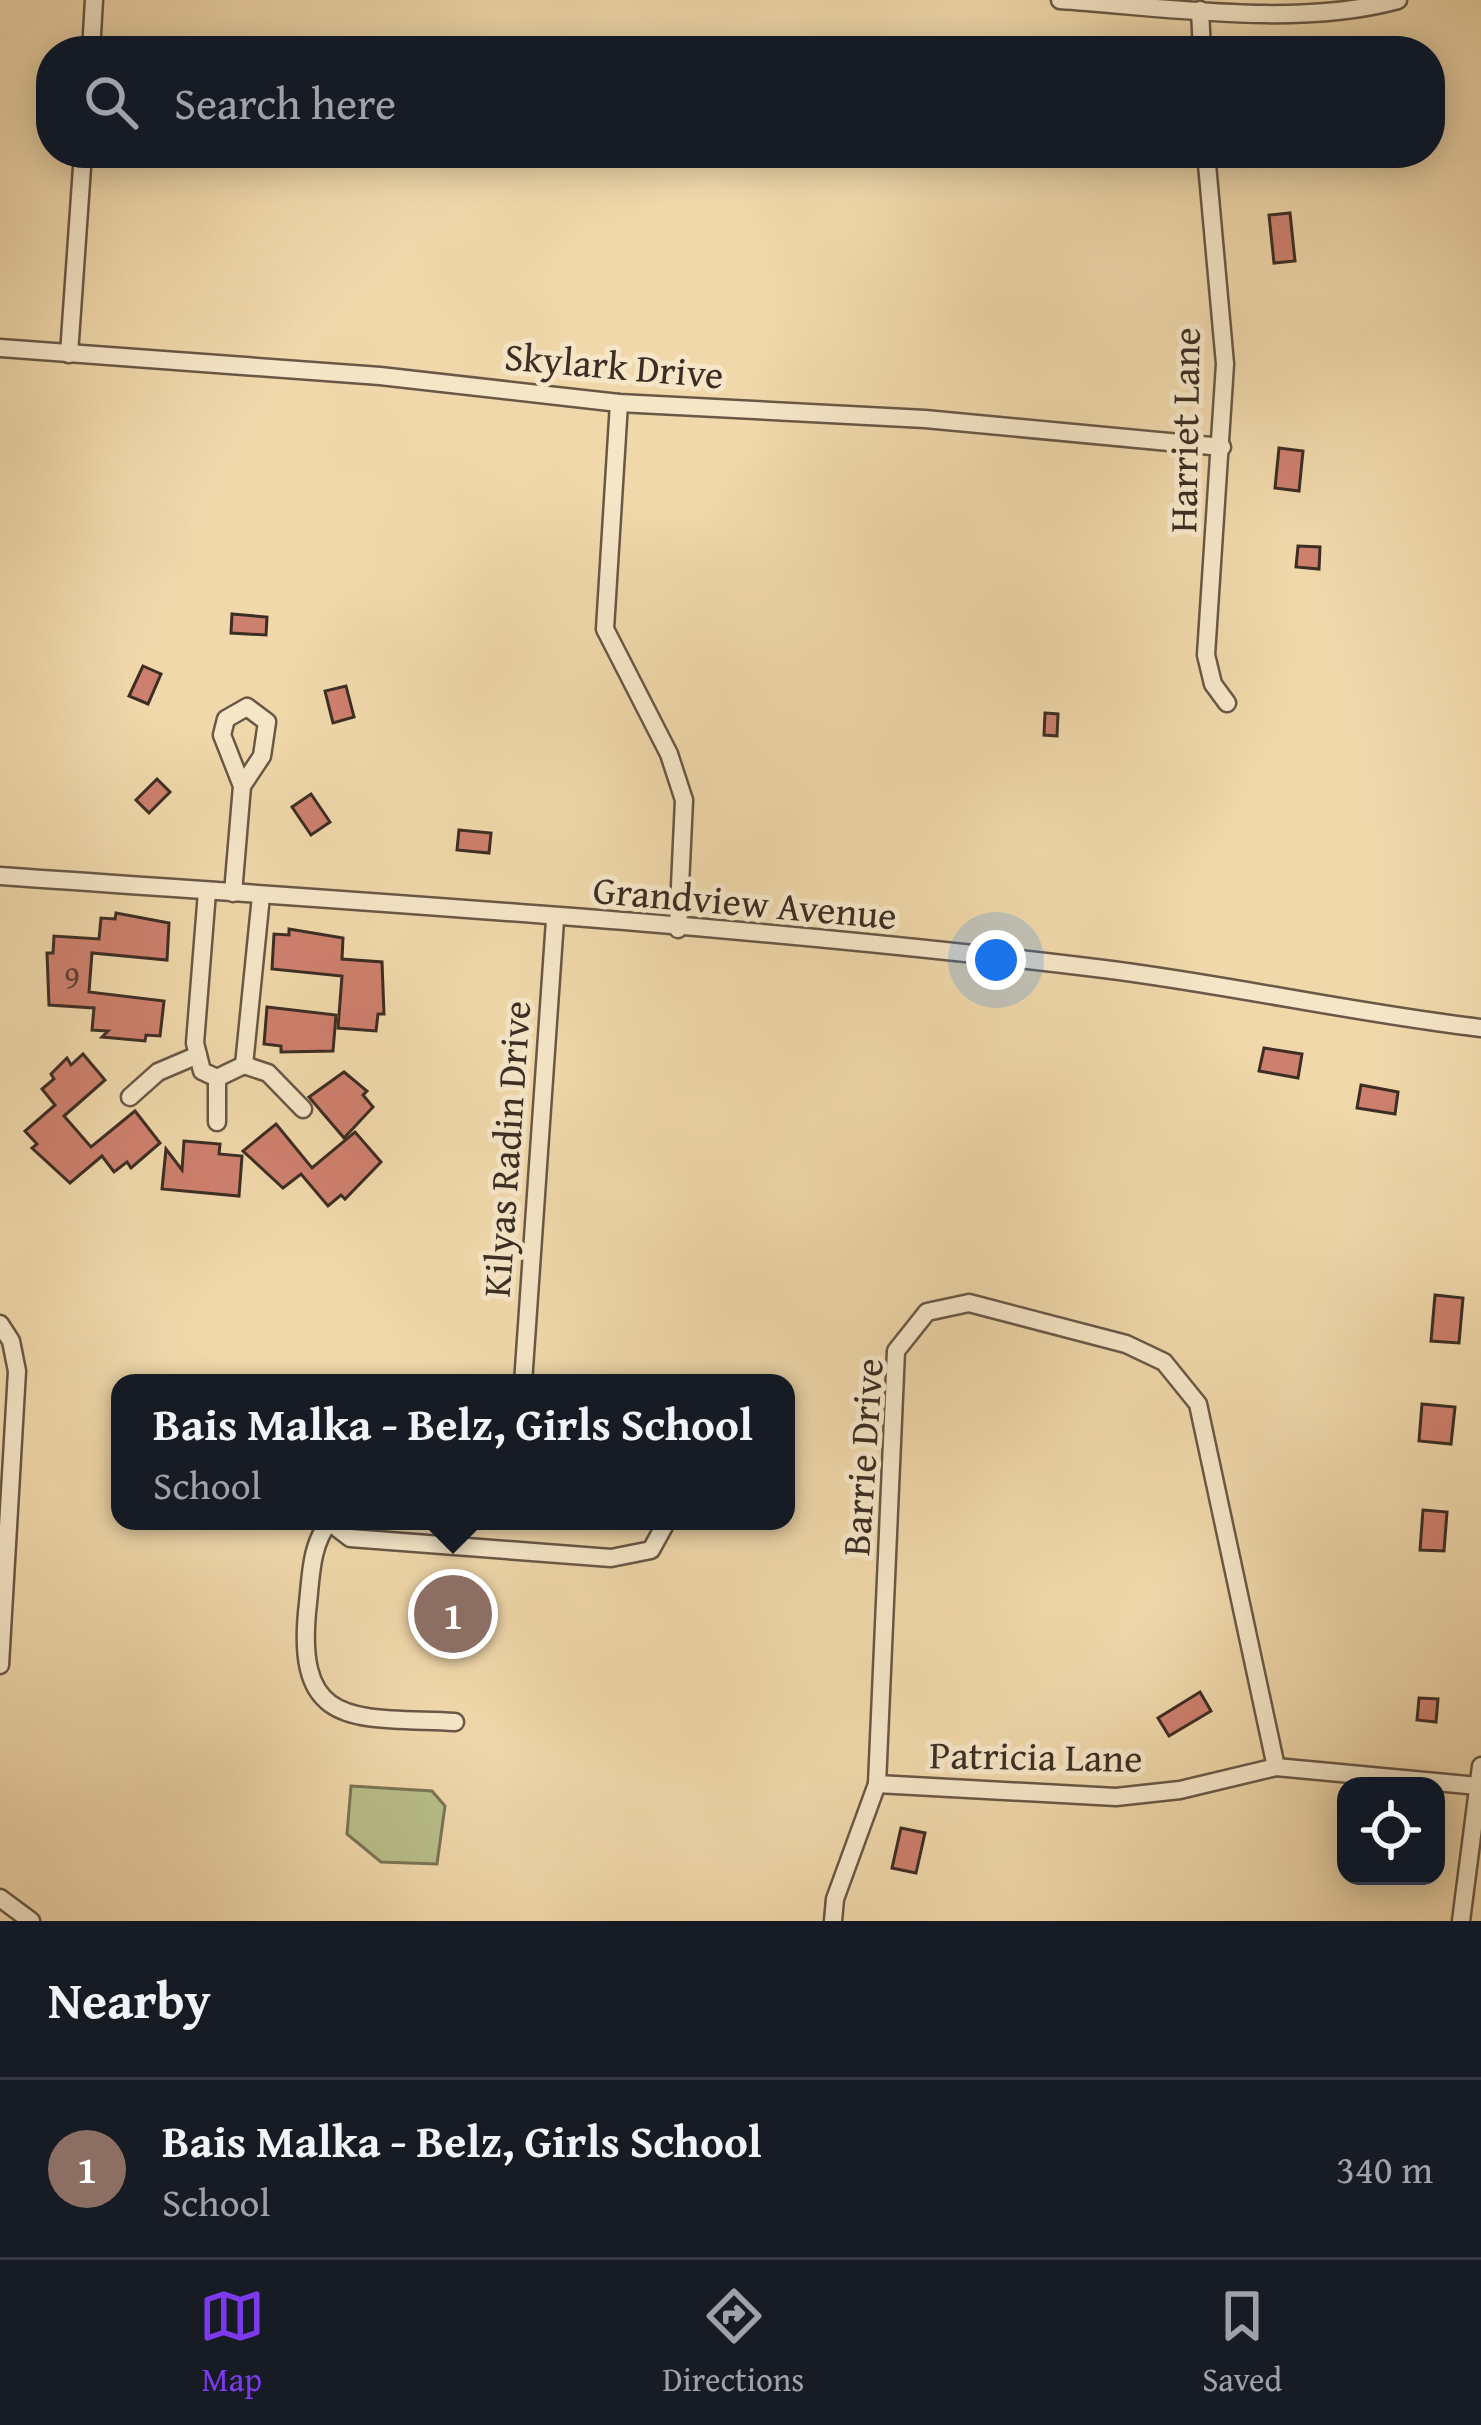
<!DOCTYPE html>
<style>
:root{--surface:#171b24;--page:#20242c;--text:#f1f3f6;--muted:#9ea1a6;--line:#363941;--accent:#7c3aed}
body{margin:0;font-family:"Gentium Book Plus",serif;background:var(--page);color:var(--text)}
.controls{position:absolute;right:36px;bottom:36px;display:grid;overflow:hidden;border-radius:24px;box-shadow:0 6px 30px #0003}
.controls button{width:108px;height:108px;display:grid;place-items:center;padding:0;border:0;border-bottom:3px solid var(--line);background:var(--surface);color:var(--text);font:60px sans-serif}
.you{position:absolute;left:996px;top:960px;width:42px;height:42px;margin:-30px;border:9px solid #fff;border-radius:50%;background:#1a73e8;box-shadow:0 0 0 18px #1a73e833}
.badge{display:grid;place-items:center;width:78px;height:78px;border-radius:50%;background:var(--accent);color:#fff;font-size:39px;font-weight:700}
.pin{position:absolute;translate:-50% -50%;border:6px solid #fff;box-shadow:0 3px 12px #0006}
.popup{position:absolute;left:111px;top:1374px;width:684px;height:156px;box-sizing:border-box;display:grid;place-content:center;border-radius:24px;background:var(--surface);filter:drop-shadow(0 3px 9px #0005);font-size:39px;white-space:nowrap;color:var(--muted)}
.popup b{font-size:45px;color:var(--text)}
.popup::after{content:'';position:absolute;left:50%;top:100%;margin-left:-24px;border:24px solid transparent;border-top-color:var(--surface)}
.list{margin:0;padding:0;list-style:none}
h2{display:flex;justify-content:space-between;align-items:center;height:156px;margin:0;padding:0 48px;font-size:51px}
h2 small{font-size:39px;font-weight:400;color:var(--muted)}
.list li{display:grid;grid-template-columns:78px 1fr auto;gap:36px;align-items:center;box-sizing:border-box;height:180px;padding:0 48px;border-top:3px solid var(--line)}
.list b{display:block;font-size:45px;white-space:nowrap}
.list p{margin:0;font-size:39px;white-space:nowrap;color:var(--muted)}
.list em{font-size:39px;font-style:normal;color:var(--muted)}
.icon{flex:none;width:66px;height:66px;fill:none;stroke:currentColor;stroke-width:2;stroke-linecap:round;stroke-linejoin:round}
.map{position:relative;flex:none;width:1481px;height:1921px;overflow:hidden}
.search{position:absolute;background:var(--surface);box-shadow:0 6px 30px #0003;left:36px;right:36px;top:36px;height:132px;display:flex;align-items:center;gap:30px;box-sizing:border-box;padding:0 42px;border-radius:48px;color:var(--muted);font-size:45px}
.sheet{height:336px;background:var(--surface)}
nav{display:flex;justify-content:space-around;align-items:center;box-sizing:border-box;height:168px;border-top:3px solid var(--line);background:var(--surface);font-size:33px;color:var(--muted)}
nav a{display:grid;justify-items:center;gap:6px}
nav .on{color:var(--accent)}
.map>svg:first-child{display:block}
</style>
<div class="map">
<svg width="1481" height="1921" viewBox="0 0 1481 1921">
<rect width="100%" height="100%" fill="#f0d8ab"/>
<filter id="stains"><feTurbulence type="fractalNoise" baseFrequency=".00167" numOctaves="4"/><feColorMatrix values="0 0 0 0 .2 0 0 0 0 .09 0 0 0 0 .02 0 0 0 .5 -.17"/></filter>
<radialGradient id="worn" r=".72"><stop offset=".6" stop-color="#630" stop-opacity="0"/><stop offset="1" stop-color="#630" stop-opacity=".3"/></radialGradient>
<polygon fill="#b8bf89" stroke="#7a7656" stroke-width="3" points="351,1786 432,1791 445,1806 437,1864 381,1862 347,1834"/>
<g fill="#ce806e" stroke="#3c2e24" stroke-width="3">
<polygon points="1290,213 1295,261 1274,263 1269,215"/>
<polygon points="1279,448 1303,451 1299,491 1275,488"/>
<polygon points="1298,546 1320,547 1319,569 1296,567"/>
<polygon points="232,614 267,617 266,635 231,633"/>
<polygon points="143,666 161,674 148,704 129,696"/>
<polygon points="346,686 354,717 333,723 325,691"/>
<polygon points="1045,713 1058,714 1057,736 1044,735"/>
<polygon points="157,779 170,792 149,813 136,800"/>
<polygon points="311,794 330,822 311,835 292,807"/>
<polygon points="459,830 491,833 489,853 457,850"/>
<polygon points="116,913 169,923 167,960 92,953 89,992 164,1001 160,1036 146,1035 145,1041 102,1037 108,1031 92,1030 94,1008 49,1005 47,953 53,953 54,936 99,939 101,918 115,919"/>
<polygon points="289,929 343,938 342,959 382,962 384,1014 378,1014 376,1031 338,1028 342,976 272,969 274,934 289,935"/>
<polygon points="267,1007 336,1015 333,1051 281,1052 281,1046 264,1044"/>
<polygon points="1264,1048 1302,1054 1298,1078 1259,1071"/>
<polygon points="83,1054 105,1080 64,1116 91,1147 135,1111 160,1143 131,1168 127,1162 114,1172 102,1156 70,1183 32,1148 37,1144 25,1131 55,1105 42,1089 54,1079 51,1074 67,1058 71,1065"/>
<polygon points="344,1072 367,1091 363,1095 373,1107 344,1138 309,1097"/>
<polygon points="1361,1085 1398,1092 1395,1114 1357,1108"/>
<polygon points="276,1124 312,1168 355,1132 381,1162 345,1199 341,1195 328,1206 301,1174 283,1188 243,1151"/>
<polygon points="184,1141 220,1144 219,1154 242,1156 239,1196 162,1189 166,1149 182,1170"/>
<polygon points="1435,1295 1463,1298 1459,1343 1431,1341"/>
<polygon points="1422,1404 1455,1407 1451,1444 1419,1441"/>
<polygon points="1423,1510 1447,1512 1444,1551 1420,1550"/>
<polygon points="1200,1692 1211,1711 1169,1736 1158,1718"/>
<polygon points="1419,1698 1438,1699 1436,1722 1417,1720"/>
<polygon points="901,1828 925,1833 916,1873 892,1868"/>
</g>
<g fill="none" stroke-linecap="round" stroke-linejoin="round">
<defs>
<g id="minor">
<path d="M1060,0c105,7 236,28 338,0"/>
<polyline points="1200,10 1202,51"/>
<polyline points="91,51 94,0"/>
<polyline points="1206,153 1225,364 1206,655 1213,684 1227,703"/>
<polyline points="0,348 380,376 619,403 925,419 1222,447"/>
<polyline points="69,354 83,153"/>
<polyline points="619,403 605,629 669,754 684,800 678,929"/>
<path d="M0,876c368,26 738,48 1104,93 127,16 250,44 377,59"/>
<polyline points="207,892 195,1043 202,1071 217,1078 244,1065 261,896"/>
<polyline points="233,893 242,786 222,735 226,719 247,707 267,722 262,756 242,786"/>
<polyline points="244,1065 268,1073 303,1109"/>
<polyline points="130,1097 158,1072 198,1055"/>
<polyline points="217,1122 217,1078"/>
<polyline points="0,1324 11,1341 17,1371 0,1665"/>
<polyline points="523,1383 555,920"/>
<polyline points="328,1521 350,1538 611,1558 651,1550 667,1521"/>
<path d="M329,1522c-18,23 -18,53 -21,81 -15,128 47,114 147,119"/>
<polyline points="877,1784 1116,1797 1180,1790 1276,1767 1478,1786"/>
<polyline points="0,1898 31,1921"/>
<polyline points="833,1921 835,1899 877,1784 896,1351 927,1312 969,1303 1126,1344 1164,1362 1198,1404 1276,1767"/>
<polyline points="1461,1921 1481,1766"/>
</g>
</defs>
<use href="#minor" stroke="#695846" stroke-width="21"/>
<use href="#minor" stroke="#f5e6c8" stroke-width="16"/>
</g>
<g text-anchor="middle" stroke-width="10" stroke-linejoin="round" paint-order="stroke">
<g font-size="33" fill="#604236">
<text x="72" y="989">9</text>
</g>
<g font-size="39" fill="#3c2e24" stroke="#f5e6c8">
<text transform="translate(614 365) rotate(5)" y="14">Skylark Drive</text>
<text transform="translate(1184 430) rotate(-89)" y="14">Harriet Lane</text>
<text transform="translate(745 902) rotate(5)" y="14">Grandview Avenue</text>
<text transform="translate(506 1149) rotate(-86)" y="14">Kilyas Radin Drive</text>
<text transform="translate(862 1457) rotate(-86)" y="14">Barrie Drive</text>
<text transform="translate(1036 1756) rotate(1)" y="14">Patricia Lane</text>
</g>
</g>
<rect width="100%" height="100%" filter="url(#stains)"/>
<rect width="100%" height="100%" fill="url(#worn)"/>
</svg>
<div class="controls">
<button><svg class="icon" aria-label="locate" viewBox="0 0 24 24"><circle cx="12" cy="12" r="6"/><path d="M12 2v4M12 18v4M2 12h4M18 12h4"/></svg></button>
</div>
<div class="you"></div>
<div class="pin badge" style="left:453px;top:1614px;background:#8d6e63">1</div>
<div class="popup"><b>Bais Malka - Belz, Girls School</b>School</div>
<div class="search"><svg class="icon" aria-label="search" viewBox="0 0 24 24"><circle cx="10" cy="10" r="6"/><path d="M15 15l6 6"/></svg>Search here</div>
</div>
<section class="sheet">
<h2>Nearby<small></small></h2>
<ul class="list">
<li><span class="badge" style="background:#8d6e63">1</span><div><b>Bais Malka - Belz, Girls School</b><p>School</p></div><em>340 m</em></li>
</ul>
</section>
<nav>
<a class="on"><svg class="icon" aria-label="map" viewBox="0 0 24 24"><path d="M3 6l6-2 6 2 6-2v14l-6 2-6-2-6 2zM9 4v14M15 6v14"/></svg>Map</a>
<a><svg class="icon" aria-label="directions" viewBox="0 0 24 24"><path d="M12 3l9 9-9 9-9-9zM9 14v-3h6M13 9l2 2-2 2"/></svg>Directions</a>
<a><svg class="icon" aria-label="saved" viewBox="0 0 24 24"><path d="M7 4h10v16l-5-4-5 4z"/></svg>Saved</a>
</nav>
